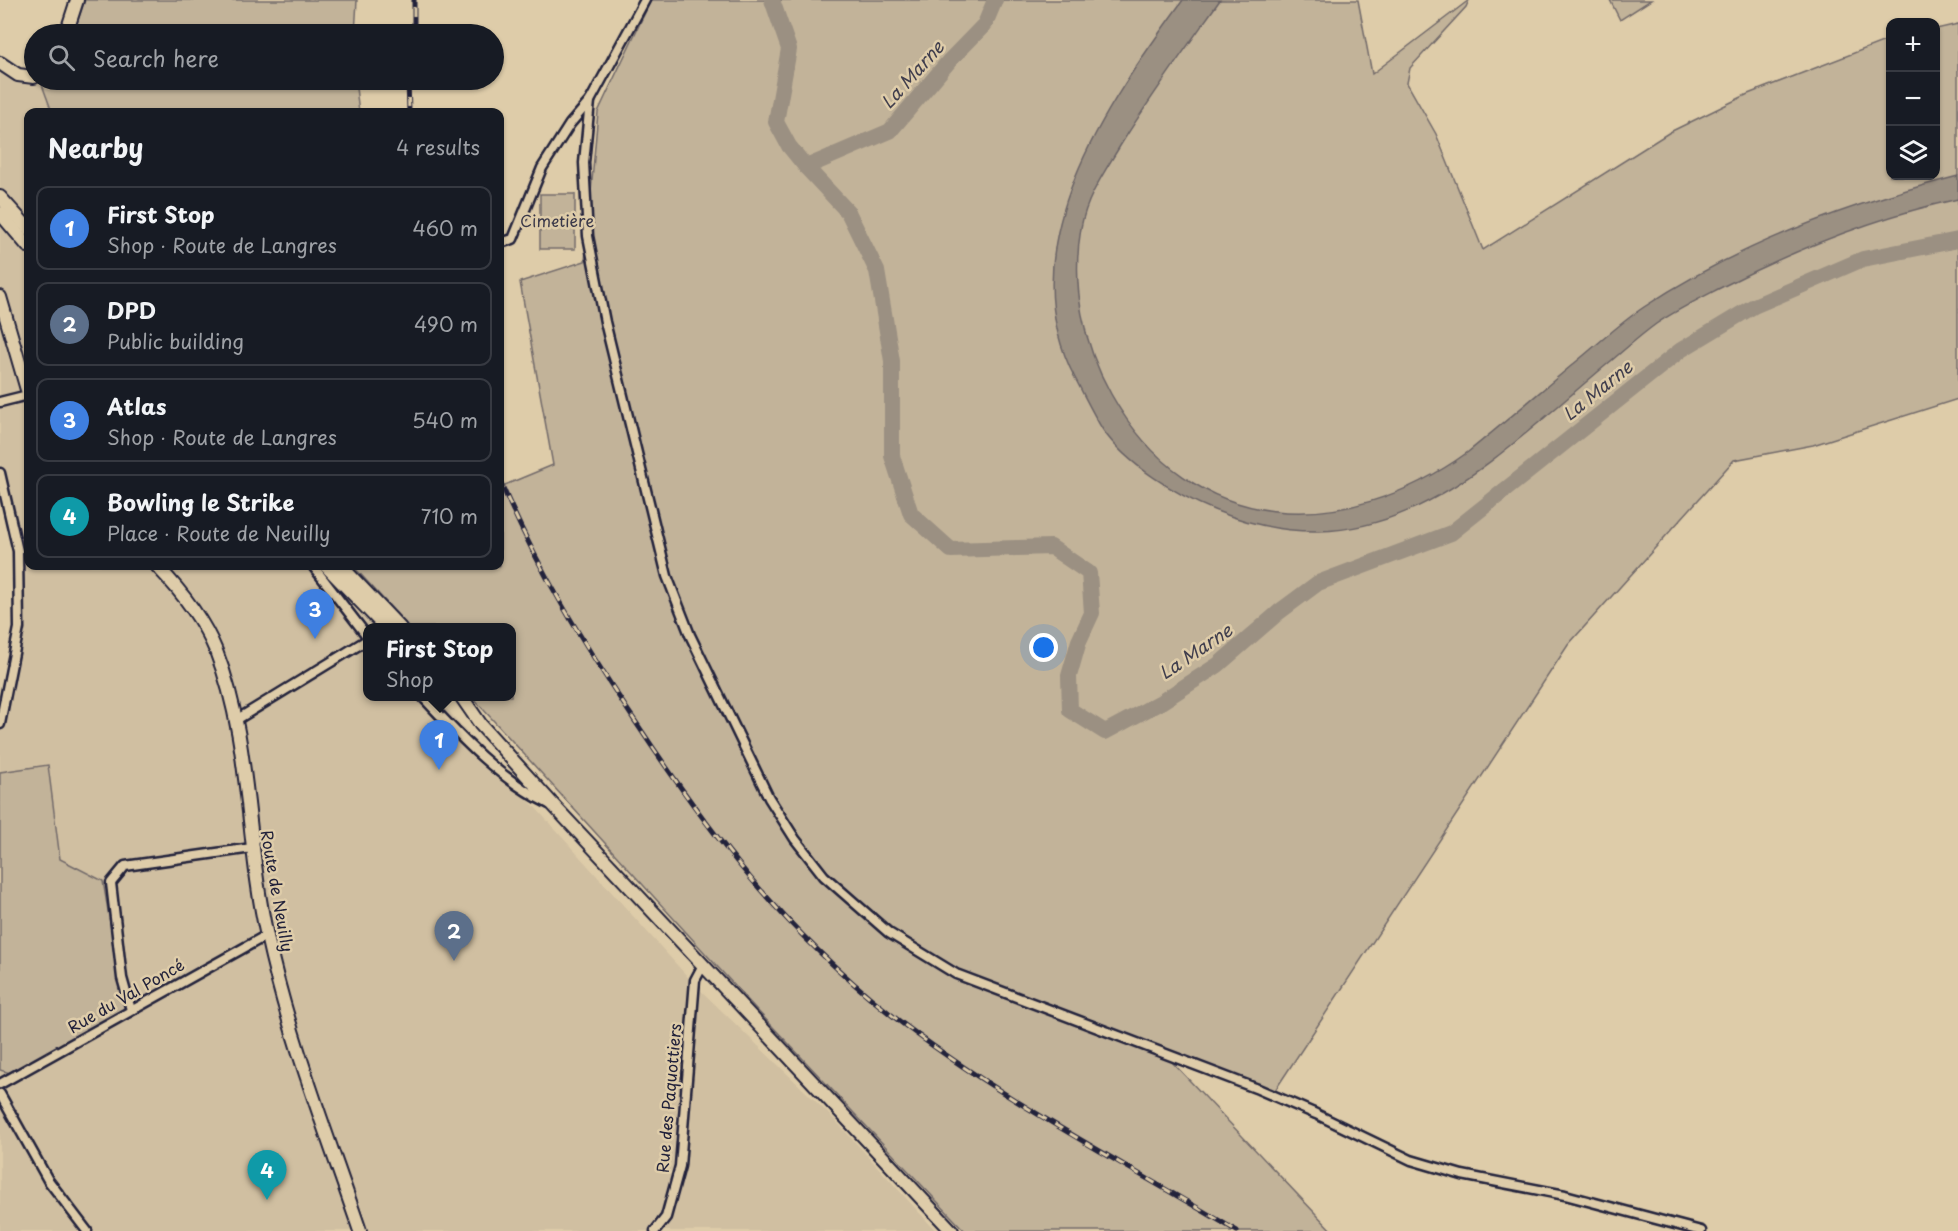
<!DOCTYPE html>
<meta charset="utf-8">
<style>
:root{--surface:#171b24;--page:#20242c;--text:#f1f3f6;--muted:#9ea1a6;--line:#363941;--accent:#ea580c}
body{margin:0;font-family:"Playpen Sans",sans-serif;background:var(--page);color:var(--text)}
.controls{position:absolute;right:18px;top:18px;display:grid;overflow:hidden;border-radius:12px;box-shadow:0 2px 4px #0004}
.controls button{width:54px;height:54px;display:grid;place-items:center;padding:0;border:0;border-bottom:2px solid var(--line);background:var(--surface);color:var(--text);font:30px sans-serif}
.you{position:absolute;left:1044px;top:648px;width:21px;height:21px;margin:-15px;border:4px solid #fff;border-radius:50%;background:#1a73e8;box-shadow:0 0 0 9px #1a73e833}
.badge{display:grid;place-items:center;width:39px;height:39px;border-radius:50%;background:var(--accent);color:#fff;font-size:20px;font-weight:700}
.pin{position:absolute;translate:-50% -50px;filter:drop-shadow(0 2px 3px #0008)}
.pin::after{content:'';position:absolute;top:32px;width:21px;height:18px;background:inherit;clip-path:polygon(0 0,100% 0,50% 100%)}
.popup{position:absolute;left:363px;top:623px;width:153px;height:78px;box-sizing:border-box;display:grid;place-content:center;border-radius:12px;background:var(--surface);filter:drop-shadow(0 2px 4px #0005);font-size:20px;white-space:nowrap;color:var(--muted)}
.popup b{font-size:22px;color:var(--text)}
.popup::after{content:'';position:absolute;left:50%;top:100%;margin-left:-12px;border:12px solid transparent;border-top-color:var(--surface)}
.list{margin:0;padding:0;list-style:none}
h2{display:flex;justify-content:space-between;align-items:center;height:78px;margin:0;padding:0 24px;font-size:26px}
h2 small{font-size:20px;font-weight:400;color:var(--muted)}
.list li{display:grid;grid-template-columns:39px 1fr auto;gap:18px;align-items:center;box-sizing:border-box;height:84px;margin:0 12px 12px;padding:0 12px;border:2px solid var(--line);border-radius:12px}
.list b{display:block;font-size:22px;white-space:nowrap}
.list p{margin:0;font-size:20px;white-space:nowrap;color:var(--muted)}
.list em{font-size:20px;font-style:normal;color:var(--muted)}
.icon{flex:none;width:33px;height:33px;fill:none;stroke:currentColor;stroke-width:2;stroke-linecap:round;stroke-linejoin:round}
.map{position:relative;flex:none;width:1958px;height:1231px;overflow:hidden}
.search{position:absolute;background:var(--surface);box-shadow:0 2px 4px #0004;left:24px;top:24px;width:480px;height:66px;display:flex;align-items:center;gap:15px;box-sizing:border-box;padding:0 21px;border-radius:33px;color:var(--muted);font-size:22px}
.panel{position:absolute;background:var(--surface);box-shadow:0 2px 4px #0004;left:24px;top:108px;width:480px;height:462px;border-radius:12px}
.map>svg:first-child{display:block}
</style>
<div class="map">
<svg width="1958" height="1231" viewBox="0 0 1958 1231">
<rect width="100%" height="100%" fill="#decca9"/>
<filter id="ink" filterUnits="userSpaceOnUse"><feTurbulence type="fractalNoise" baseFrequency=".0167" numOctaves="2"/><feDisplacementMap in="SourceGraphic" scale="12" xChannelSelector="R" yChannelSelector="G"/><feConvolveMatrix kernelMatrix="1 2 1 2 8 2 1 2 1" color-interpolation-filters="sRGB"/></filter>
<g filter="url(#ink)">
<polygon fill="#d0bfa1" points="0,68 19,82 41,82 52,112 28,112 28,566 318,566 374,627 367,628 367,696 436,697 695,985 835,1120 936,1231 0,1231 0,1070 10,1073 60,859 48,765 0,772 0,729 15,621 11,546 0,497"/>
<g fill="#c2b399" stroke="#726a6a" stroke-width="1.5">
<polygon points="85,0 357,0 355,34 73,34"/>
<polygon points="651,0 1358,0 1372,74 1469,0 1466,7 1410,68 1407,83 1436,134 1483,250 1670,132 1748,94 1890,39 1890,176 1936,176 1936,29 1958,24 1958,399 1813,445 1734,460 1568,645 1270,1098 1172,1062 1332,1231 965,1231 755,1008 472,697 511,696 511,628 409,627 353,566 500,566 500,487 553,465 520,282 585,261 598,112"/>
<polygon points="1610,0 1651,0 1620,20"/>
<polygon points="46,80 355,80 359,112 52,112 41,82"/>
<rect x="540" y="194" width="35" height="55"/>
<polygon points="48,765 60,859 103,881 125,1011 10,1073 0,1070 0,772"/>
</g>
<path fill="#9b9082" stroke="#6b6466" stroke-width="1.5" d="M1183,0h37c-34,48 -69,96 -100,146 -15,25 -34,52 -39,82 -10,57 2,116 30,166 80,144 233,148 357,58 37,-30 73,-61 109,-91 22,-18 43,-38 67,-54 95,-63 204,-103 314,-131v23c-82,18 -157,48 -232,86 -23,12 -48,24 -70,39 -18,13 -34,28 -51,42 -118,99 -222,213 -391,144 -37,-15 -88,-46 -111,-80 -10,-16 -19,-35 -28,-52 -69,-132 32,-274 108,-378z"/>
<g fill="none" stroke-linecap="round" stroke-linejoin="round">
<g stroke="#9b9082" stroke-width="16">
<polyline points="772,0 789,49 776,122 789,146 806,167"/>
<polyline points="995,0 985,24 950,60 890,131 806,167 848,212 877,271 892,361 892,456 911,514 951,550 1051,547 1089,573 1092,613 1079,641 1069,676 1070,710 1105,732 1161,702 1218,665 1279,612 1318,583 1451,533 1681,350 1754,306 1863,259 1958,240"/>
</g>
<defs>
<g id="street">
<polyline points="590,101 584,163 588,236 605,322 667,576 690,635 769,798 795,839 824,876 889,933 956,974 1258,1089 1316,1114 1411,1160 1462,1175 1565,1195 1701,1231"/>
<polyline points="500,243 513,239 542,168 570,124 590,101 645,0"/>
<polyline points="0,402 28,395"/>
<polyline points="0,473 18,551 19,628 0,724"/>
<polyline points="313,566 367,636"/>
<path d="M422,696c38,41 77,83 127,108"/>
<polyline points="236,720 367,640"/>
<polyline points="131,1010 122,978 111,883 125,866 252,848"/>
<polyline points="0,1084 267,935"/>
<polyline points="0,1094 48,1180 87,1231"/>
<polyline points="655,1231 666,1217 680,1166 695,980 703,965"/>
</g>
<g id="secondary">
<polyline points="66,34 77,0"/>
<polyline points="0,63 18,75 34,77"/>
<polyline points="0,297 28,393"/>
<path d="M157,566c23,24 46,53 59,85 35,88 30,193 51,285 22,101 60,198 93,295"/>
</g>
<g id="primary">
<polyline points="0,197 28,228"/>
<polyline points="0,213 28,246"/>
<polyline points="326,566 386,628"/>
<polyline points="341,566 400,628"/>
<polyline points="461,696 481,725 556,808 952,1231"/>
</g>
</defs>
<use href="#street" stroke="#22223b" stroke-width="13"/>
<use href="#secondary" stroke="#22223b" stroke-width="16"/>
<use href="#primary" stroke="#22223b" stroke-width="16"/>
<use href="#street" stroke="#decca9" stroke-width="8"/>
<use href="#secondary" stroke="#decca9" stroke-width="12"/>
<use href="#primary" stroke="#decca9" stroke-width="12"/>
<defs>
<g id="rail">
<polyline points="414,34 414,0"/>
<polyline points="408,80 409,112"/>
<path d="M500,481c36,85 84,164 135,240 75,113 147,207 254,292 107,84 231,148 348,218"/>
</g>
</defs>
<use href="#rail" stroke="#22223b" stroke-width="5"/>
<use href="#rail" stroke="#decca9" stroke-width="3" stroke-dasharray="9" stroke-linecap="butt"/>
</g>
</g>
<g text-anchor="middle" stroke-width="5" stroke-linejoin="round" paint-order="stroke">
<g font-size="16" fill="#3a3849" stroke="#decca9">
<text x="557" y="227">Cimetière</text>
</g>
<g font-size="16" fill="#22223b" stroke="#decca9">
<text transform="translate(277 891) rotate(80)" y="6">Route de Neuilly</text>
<text transform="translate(126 996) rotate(-30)" y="6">Rue du Val Poncé</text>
<text transform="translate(669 1098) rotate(-85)" y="6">Rue des Paquottiers</text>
</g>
<g font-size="18" font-style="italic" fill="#403e4d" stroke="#decca9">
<text transform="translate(913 75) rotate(-48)" y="6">La Marne</text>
<text transform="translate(1598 391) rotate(-39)" y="6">La Marne</text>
<text transform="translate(1196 652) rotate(-34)" y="6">La Marne</text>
</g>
</g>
</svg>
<div class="controls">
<button>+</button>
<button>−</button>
<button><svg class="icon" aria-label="layers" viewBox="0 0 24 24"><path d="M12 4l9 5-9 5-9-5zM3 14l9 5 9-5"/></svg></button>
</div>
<div class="you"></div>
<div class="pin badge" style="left:439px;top:770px;background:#3f7fe0">1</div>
<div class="popup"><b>First Stop</b>Shop</div>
<div class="pin badge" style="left:454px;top:961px;background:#5c6f8a">2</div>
<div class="pin badge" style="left:315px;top:639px;background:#3f7fe0">3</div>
<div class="pin badge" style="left:267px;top:1200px;background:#0f9aa8">4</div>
<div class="search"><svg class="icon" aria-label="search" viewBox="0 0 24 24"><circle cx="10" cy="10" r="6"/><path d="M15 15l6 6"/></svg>Search here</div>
<section class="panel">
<h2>Nearby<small>4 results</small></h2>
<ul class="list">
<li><span class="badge" style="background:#3f7fe0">1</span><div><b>First Stop</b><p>Shop · Route de Langres</p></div><em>460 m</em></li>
<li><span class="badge" style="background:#5c6f8a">2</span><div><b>DPD</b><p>Public building</p></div><em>490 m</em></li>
<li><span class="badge" style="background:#3f7fe0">3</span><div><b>Atlas</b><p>Shop · Route de Langres</p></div><em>540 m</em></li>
<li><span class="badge" style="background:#0f9aa8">4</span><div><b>Bowling le Strike</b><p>Place · Route de Neuilly</p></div><em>710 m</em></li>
</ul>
</section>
</div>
